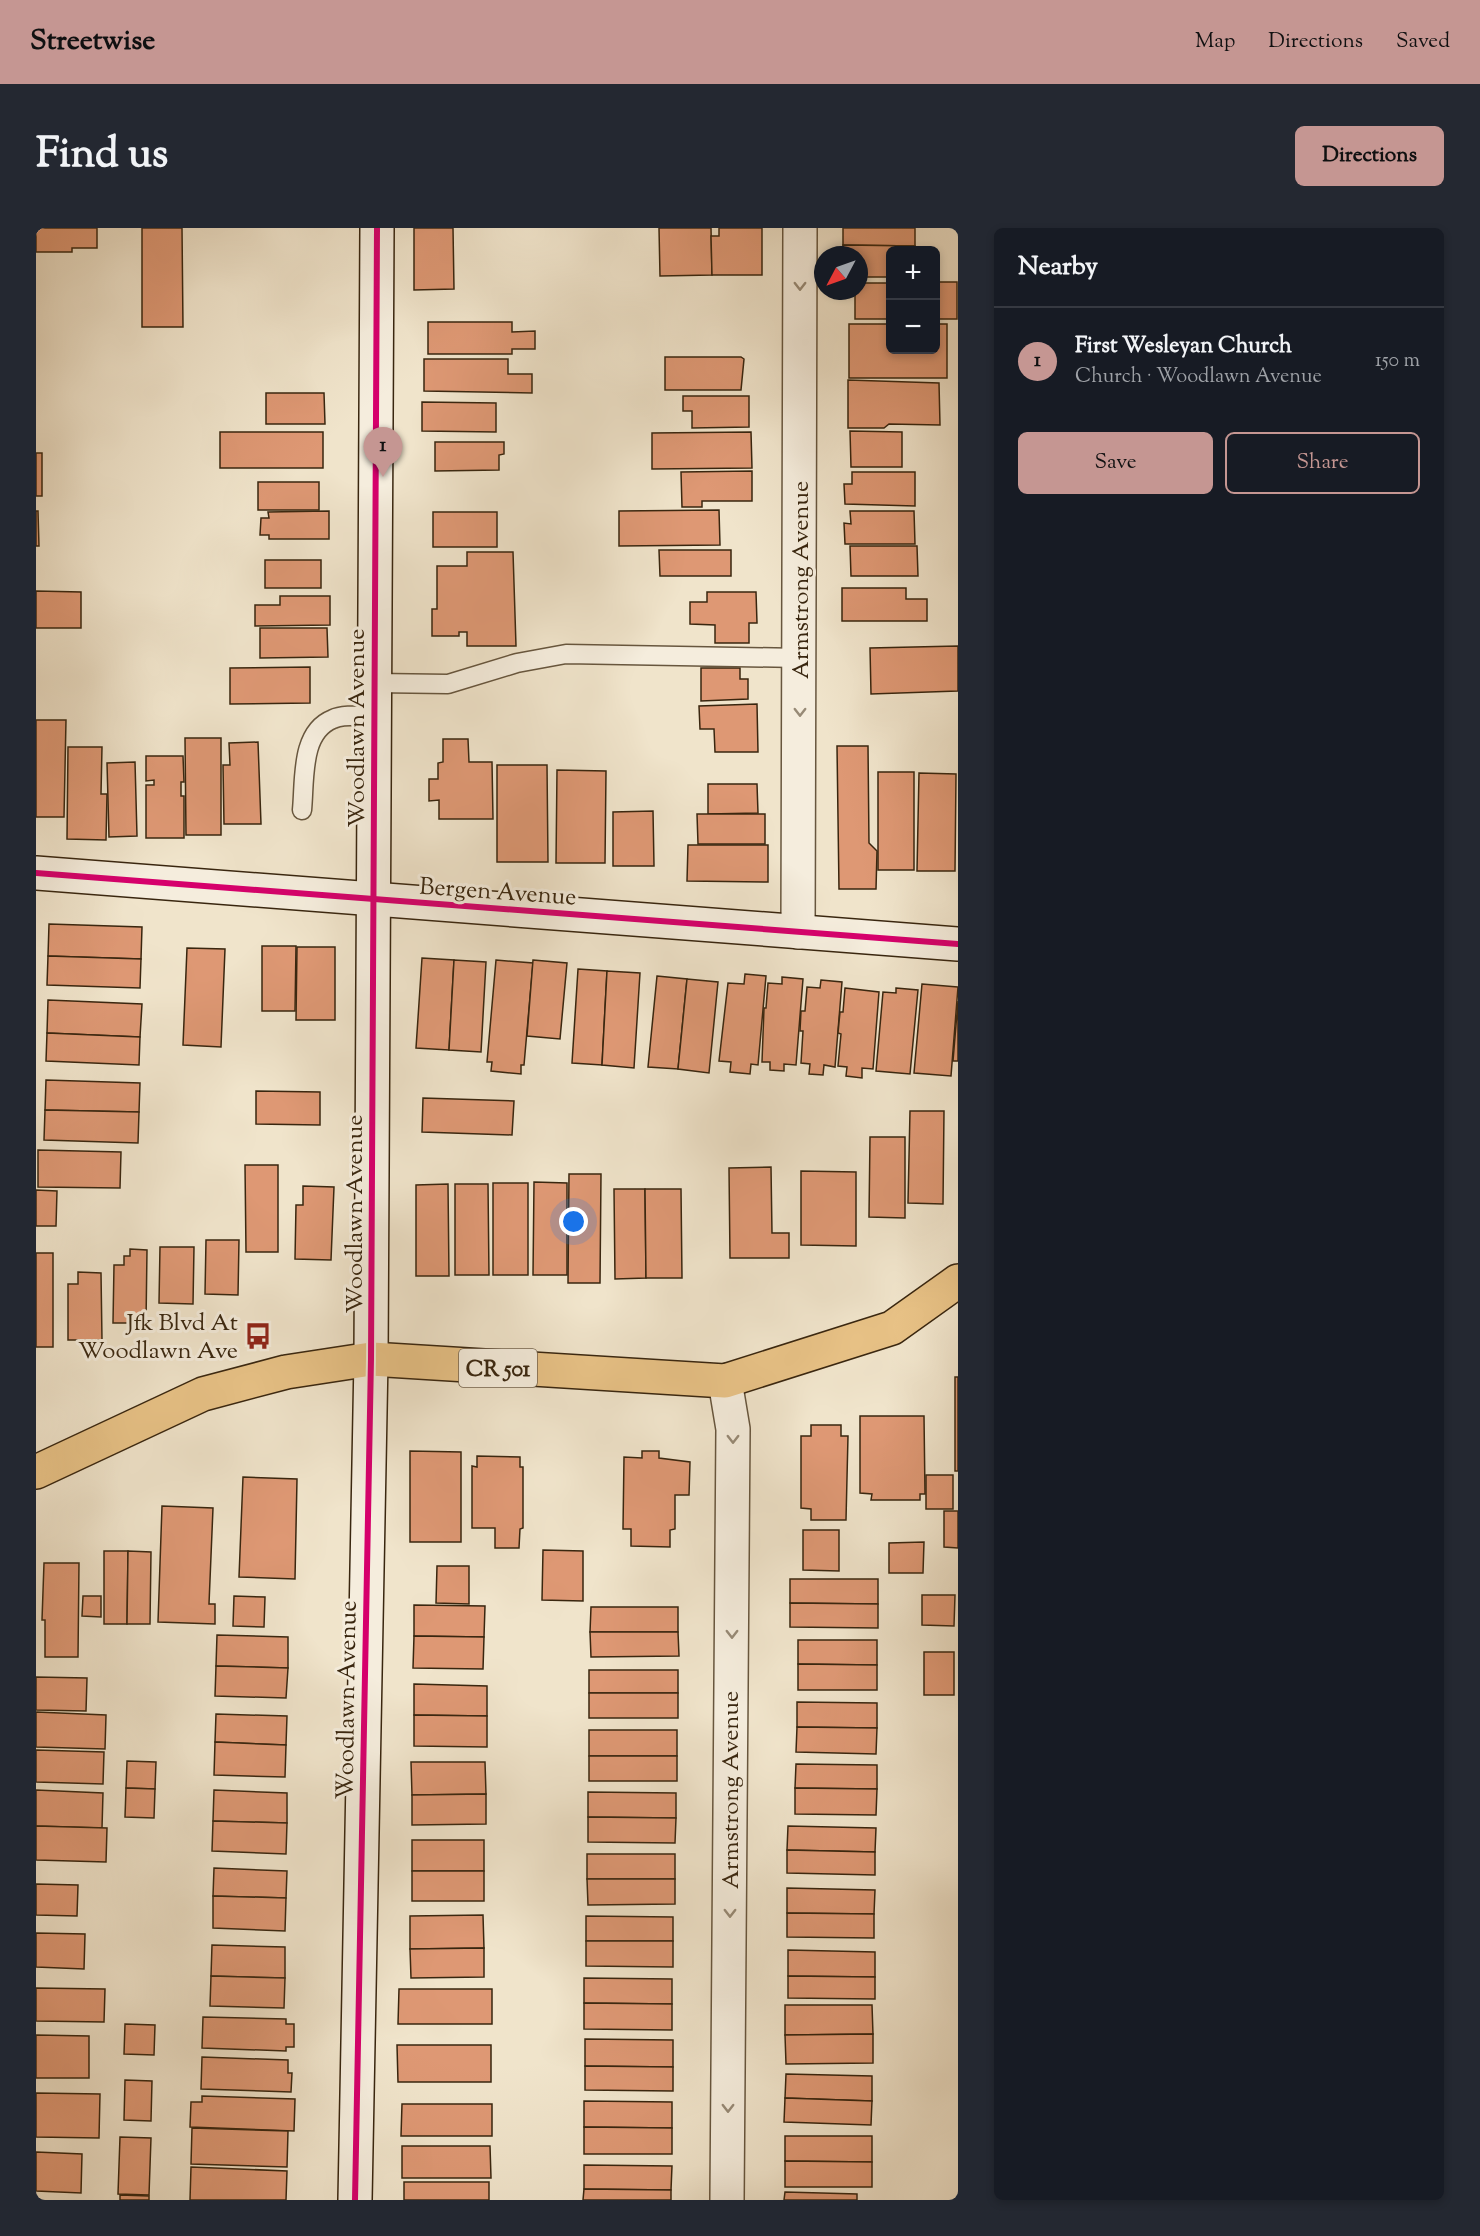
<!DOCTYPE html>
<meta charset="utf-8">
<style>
:root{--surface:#171b24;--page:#242831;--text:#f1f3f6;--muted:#9ea1a6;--line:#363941;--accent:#c59692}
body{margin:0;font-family:"Sorts Mill Goudy",serif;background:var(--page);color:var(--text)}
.controls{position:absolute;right:18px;top:18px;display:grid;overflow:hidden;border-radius:9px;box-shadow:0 3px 9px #0003}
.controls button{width:54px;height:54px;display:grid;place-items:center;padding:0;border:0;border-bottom:2px solid var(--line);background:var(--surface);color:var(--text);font:30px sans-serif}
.compass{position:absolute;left:778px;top:18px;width:54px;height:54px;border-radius:50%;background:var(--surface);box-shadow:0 3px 9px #0003;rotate:229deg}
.you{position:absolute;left:538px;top:994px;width:21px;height:21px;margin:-15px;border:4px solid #fff;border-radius:50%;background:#1a73e8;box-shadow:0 0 0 9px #1a73e833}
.badge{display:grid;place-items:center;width:39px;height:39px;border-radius:50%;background:var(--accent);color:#111;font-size:20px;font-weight:700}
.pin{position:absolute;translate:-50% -50px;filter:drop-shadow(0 2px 3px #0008)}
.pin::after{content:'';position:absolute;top:32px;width:21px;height:18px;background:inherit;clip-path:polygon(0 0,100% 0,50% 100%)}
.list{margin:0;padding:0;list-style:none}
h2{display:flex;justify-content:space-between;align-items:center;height:78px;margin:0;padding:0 24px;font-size:26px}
h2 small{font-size:20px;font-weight:400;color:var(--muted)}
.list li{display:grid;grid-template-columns:39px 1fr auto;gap:18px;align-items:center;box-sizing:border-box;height:108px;padding:0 24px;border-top:2px solid var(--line)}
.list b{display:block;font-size:22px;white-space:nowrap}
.list p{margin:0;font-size:20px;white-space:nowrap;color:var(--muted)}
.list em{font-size:20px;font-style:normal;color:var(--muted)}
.actions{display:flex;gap:12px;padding:18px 24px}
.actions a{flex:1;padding:14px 0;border:2px solid var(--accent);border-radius:9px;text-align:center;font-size:21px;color:var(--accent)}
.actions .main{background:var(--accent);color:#111}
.map{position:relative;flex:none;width:922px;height:1972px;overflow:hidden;border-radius:9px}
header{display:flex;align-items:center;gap:36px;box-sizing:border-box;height:84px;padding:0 30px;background:var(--accent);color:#111}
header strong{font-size:28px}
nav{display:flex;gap:33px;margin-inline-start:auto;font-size:21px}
.intro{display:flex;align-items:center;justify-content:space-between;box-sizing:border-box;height:144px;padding:0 36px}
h1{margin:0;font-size:42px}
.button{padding:15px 27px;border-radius:9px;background:var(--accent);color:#111;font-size:21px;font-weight:700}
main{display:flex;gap:36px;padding:0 36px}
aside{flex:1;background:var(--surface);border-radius:9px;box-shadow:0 3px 9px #0003}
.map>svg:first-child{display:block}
</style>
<header>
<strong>Streetwise</strong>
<nav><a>Map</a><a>Directions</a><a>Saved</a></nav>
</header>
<div class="intro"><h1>Find us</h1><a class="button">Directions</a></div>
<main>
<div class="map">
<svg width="922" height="1972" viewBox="0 0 922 1972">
<rect width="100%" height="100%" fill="#f0e4cb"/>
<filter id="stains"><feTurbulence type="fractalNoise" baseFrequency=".00333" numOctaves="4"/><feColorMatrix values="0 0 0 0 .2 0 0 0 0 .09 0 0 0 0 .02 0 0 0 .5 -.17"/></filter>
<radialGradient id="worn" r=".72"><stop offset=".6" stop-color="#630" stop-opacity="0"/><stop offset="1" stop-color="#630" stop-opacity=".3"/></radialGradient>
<g fill="#de9874" stroke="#39260f" stroke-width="1.5">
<polygon points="0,0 61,0 61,20 36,20 36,24 0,24"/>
<polygon points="106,0 146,0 147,99 106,99"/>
<polygon points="378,0 417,0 418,61 378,62"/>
<polygon points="623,0 675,0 676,47 624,48"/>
<polygon points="683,0 726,0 726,47 676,47 675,8 683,8"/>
<polygon points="807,0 879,0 879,18 807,17"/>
<polygon points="807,17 879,18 879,22 854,22 854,49 823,49 823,27 807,27"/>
<rect x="900" y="54" width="21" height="37"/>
<polygon points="823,55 854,55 854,91 819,91 819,63 823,63"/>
<polygon points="392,94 476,94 476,104 499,103 499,121 476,121 476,126 392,126"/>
<polygon points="813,96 854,96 854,122 900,122 900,96 911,96 911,150 813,150"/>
<polygon points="629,129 705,129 708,131 705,162 629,162"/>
<polygon points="388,131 472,131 472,146 496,146 496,165 388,163"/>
<polygon points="812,152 903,155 904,197 853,196 848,200 812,200"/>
<polygon points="230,165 288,165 289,196 230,196"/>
<polygon points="647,168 713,168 713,199 656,200 656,183 647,183"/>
<polygon points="386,174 460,175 460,204 386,203"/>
<polygon points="814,203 866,204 866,239 815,239"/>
<rect x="184" y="204" width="103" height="36"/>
<polygon points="715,204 716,240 616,241 616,205"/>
<polygon points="399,214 468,214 468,226 463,227 463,242 399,243"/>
<rect x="0" y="225" width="6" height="43"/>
<polygon points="716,243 716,273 666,273 666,279 646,279 645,244"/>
<polygon points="816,244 879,244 879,278 809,276 808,256 816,256"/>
<rect x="222" y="254" width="61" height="28"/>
<polygon points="683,282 684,317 583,318 583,283"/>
<polygon points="0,283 2,283 3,318 0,318"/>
<polygon points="293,283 293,311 233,311 233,307 224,307 225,290 233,290 232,284"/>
<polygon points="814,283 878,283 879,316 809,316 808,295 815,296"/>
<rect x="397" y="284" width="64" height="35"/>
<polygon points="814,318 881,318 882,348 815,348"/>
<polygon points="623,322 695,322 695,348 624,348"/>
<polygon points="431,324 477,324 480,418 431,418 431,404 423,404 423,408 396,408 396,381 401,381 401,338 431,338"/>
<rect x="229" y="332" width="56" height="28"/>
<polygon points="806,360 870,360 870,371 891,371 891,393 806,393"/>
<polygon points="0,363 45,364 45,400 0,400"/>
<polygon points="671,364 720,364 721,395 713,395 713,415 679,415 679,397 654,396 654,374 671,374"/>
<polygon points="244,368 294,368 294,397 219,398 219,377 244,377"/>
<polygon points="224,400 291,400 292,429 224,430"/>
<polygon points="922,418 922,463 835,466 834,420"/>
<polygon points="274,439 274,475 194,476 194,440"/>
<polygon points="665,440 704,440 704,451 712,451 712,471 665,473"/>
<polygon points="721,476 722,524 679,524 678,501 664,501 663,478"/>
<polygon points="0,492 30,492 28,589 0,589"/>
<polygon points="149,510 185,510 185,607 150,607"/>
<polygon points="407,511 432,511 433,534 456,534 457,591 403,591 403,572 393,573 393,551 402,551 402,535 407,534"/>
<polygon points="222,514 225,596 188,596 187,537 194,537 193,515"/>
<polygon points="801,518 832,518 833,615 841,623 840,661 803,661"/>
<polygon points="32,519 66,519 65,566 71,566 70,612 31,611"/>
<polygon points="110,528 147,528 148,554 145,554 145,568 148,568 148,610 110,610 110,557 118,557 118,552 110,553"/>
<polygon points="99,534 101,608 73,609 71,535"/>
<polygon points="461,537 511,537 512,634 461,634"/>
<polygon points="521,542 570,543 569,635 520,635"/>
<rect x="842" y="544" width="36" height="98"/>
<polygon points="883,545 920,546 919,643 881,643"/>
<polygon points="672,556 721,556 722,585 672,586"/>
<polygon points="617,583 618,638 577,638 577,584"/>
<polygon points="661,586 729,586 729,616 662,616"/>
<polygon points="652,617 732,617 732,654 651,653"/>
<polygon points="13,696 106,699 105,731 12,728"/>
<polygon points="226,718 260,718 259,783 226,783"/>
<polygon points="261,719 299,719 299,792 260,792"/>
<polygon points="151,720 189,721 185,819 147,817"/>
<polygon points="12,728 105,731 104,760 11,757"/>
<polygon points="386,730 418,732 413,822 380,820"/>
<polygon points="418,732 450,734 445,824 413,822"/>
<polygon points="460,732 497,735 488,837 485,837 485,846 455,843 456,834 451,834"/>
<polygon points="497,732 531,735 524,811 491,808"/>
<polygon points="542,741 571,743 566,837 536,835"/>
<polygon points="571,743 604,745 598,840 566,837"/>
<polygon points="709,746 730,748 722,837 715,836 714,846 694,844 695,834 683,833 692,755 708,756"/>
<polygon points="621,748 651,751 642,841 612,839"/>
<polygon points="746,749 767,751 760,837 748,836 748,843 734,842 734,834 726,834 728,780 730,780 732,755 746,756"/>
<polygon points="651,751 682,754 673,845 642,841"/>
<polygon points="785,752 806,754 799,839 788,837 787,847 773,846 774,836 765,835 767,803 764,803 765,783 769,783 771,759 784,760"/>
<polygon points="886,756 922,759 915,848 878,845"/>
<polygon points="809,760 843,764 837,841 826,840 826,850 810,848 811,839 802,838 805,806 802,805 804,784 807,784"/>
<polygon points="860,760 882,762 874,846 840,843 847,764 860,765"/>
<polygon points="12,772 106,776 104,809 11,805"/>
<polygon points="922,773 922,833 917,833"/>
<polygon points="11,805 104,809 103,837 10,833"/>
<polygon points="10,852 104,855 103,884 9,882"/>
<polygon points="220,863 284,864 284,897 220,896"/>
<polygon points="387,870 478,873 476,907 386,904"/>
<polygon points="9,882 103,884 102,915 8,912"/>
<polygon points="874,883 908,883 907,976 872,975"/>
<polygon points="834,909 869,909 869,990 833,989"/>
<polygon points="2,922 85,924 84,960 2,959"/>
<polygon points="209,937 242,937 242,1024 210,1024"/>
<polygon points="735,939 736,1005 753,1005 753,1030 694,1030 693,940"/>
<polygon points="765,943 820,944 820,1018 765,1017"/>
<polygon points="533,946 565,946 564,1055 532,1055"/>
<polygon points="498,954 531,955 531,1047 497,1047"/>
<rect x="457" y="955" width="35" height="92"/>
<polygon points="412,956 413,1048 380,1048 380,957"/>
<polygon points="419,956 452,956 453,1047 419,1047"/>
<polygon points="267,958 298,959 295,1032 259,1031 260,977 267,977"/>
<polygon points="578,961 609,961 610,1050 579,1051"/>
<polygon points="609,961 645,961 646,1050 610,1050"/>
<polygon points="0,962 21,963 20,998 0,998"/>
<polygon points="170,1012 203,1012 202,1067 169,1066"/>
<polygon points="124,1019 158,1019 157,1076 123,1075"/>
<polygon points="94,1021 111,1022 110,1095 77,1095 78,1037 88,1037 88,1028 94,1028"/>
<rect x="0" y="1025" width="17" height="94"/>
<polygon points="42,1044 65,1045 66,1112 32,1112 32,1056 42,1056"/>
<rect x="919" y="1149" width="3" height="94"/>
<polygon points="824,1188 888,1188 889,1266 884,1266 884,1272 835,1272 836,1266 824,1265"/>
<polygon points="775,1197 805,1197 805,1208 812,1208 810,1292 775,1292 775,1281 765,1280 765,1208 775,1208"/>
<polygon points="374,1223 425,1224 425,1314 374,1314"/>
<polygon points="606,1223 623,1223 623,1230 654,1234 653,1267 639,1267 639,1301 634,1302 634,1319 595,1318 595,1301 587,1301 588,1229 606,1230"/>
<polygon points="441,1228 484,1229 484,1239 487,1239 487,1300 484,1301 483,1320 459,1320 459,1300 436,1300 436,1238 441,1239"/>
<rect x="890" y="1247" width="27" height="34"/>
<polygon points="207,1249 261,1251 259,1351 203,1349"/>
<polygon points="126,1278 177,1280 173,1376 179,1376 179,1396 122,1394"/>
<polygon points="908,1283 922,1283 922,1320 908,1319"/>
<polygon points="767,1302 803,1302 803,1343 767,1342"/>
<polygon points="888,1314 887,1345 853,1345 853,1315"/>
<polygon points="507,1322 547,1323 547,1373 506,1372"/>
<polygon points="68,1323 92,1323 91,1396 68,1396"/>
<polygon points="92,1323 115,1324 114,1396 91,1396"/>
<polygon points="8,1335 43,1335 42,1429 9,1429 9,1392 6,1392"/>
<polygon points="401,1338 433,1338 433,1376 400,1375"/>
<polygon points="754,1351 842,1351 842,1376 754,1375"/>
<polygon points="886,1367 919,1367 918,1398 886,1397"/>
<polygon points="47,1368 65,1368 65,1389 46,1388"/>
<polygon points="198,1368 229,1369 228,1399 197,1398"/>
<polygon points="754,1375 842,1376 842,1400 754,1399"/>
<polygon points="378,1377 449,1378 448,1409 378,1408"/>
<polygon points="555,1379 642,1379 642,1404 554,1404"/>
<polygon points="554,1404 642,1404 643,1428 555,1429"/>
<polygon points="181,1407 252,1409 252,1440 180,1438"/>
<polygon points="378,1408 448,1409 447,1441 377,1440"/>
<polygon points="762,1412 841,1412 841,1437 762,1436"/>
<rect x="888" y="1424" width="30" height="43"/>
<polygon points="762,1436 841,1437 841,1462 762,1462"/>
<polygon points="180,1438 252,1440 250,1470 179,1468"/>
<rect x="553" y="1442" width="89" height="23"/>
<polygon points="0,1449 51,1450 50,1483 0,1482"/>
<polygon points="378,1456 451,1458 451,1488 378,1487"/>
<rect x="553" y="1465" width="89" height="25"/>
<polygon points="761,1474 841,1475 841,1500 761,1499"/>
<polygon points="0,1484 70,1487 69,1521 0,1519"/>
<polygon points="180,1486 251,1488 250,1517 179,1514"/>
<polygon points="378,1487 451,1488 451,1519 378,1518"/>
<polygon points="761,1499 841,1500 840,1526 760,1524"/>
<rect x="553" y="1502" width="88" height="26"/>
<polygon points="179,1514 250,1517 249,1549 178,1547"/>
<polygon points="0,1522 68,1524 67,1556 0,1554"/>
<rect x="553" y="1528" width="88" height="25"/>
<polygon points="91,1533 120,1534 119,1561 90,1560"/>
<polygon points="375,1534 449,1534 450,1566 376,1567"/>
<polygon points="760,1536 841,1537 841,1561 759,1560"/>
<polygon points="90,1560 119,1561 118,1590 89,1589"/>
<polygon points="759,1560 841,1561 840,1587 759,1586"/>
<polygon points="0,1562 67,1565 66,1600 0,1598"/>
<polygon points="178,1562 251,1565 251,1595 177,1593"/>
<polygon points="552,1564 640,1565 640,1590 552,1589"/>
<polygon points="450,1566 450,1596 376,1597 376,1567"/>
<polygon points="552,1589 640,1590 639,1615 552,1614"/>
<polygon points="177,1593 251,1595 250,1626 176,1623"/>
<polygon points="0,1598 71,1600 70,1634 0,1632"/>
<polygon points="752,1598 840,1600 839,1624 751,1622"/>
<rect x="376" y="1612" width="72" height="31"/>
<polygon points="751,1622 839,1624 839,1647 751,1645"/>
<rect x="551" y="1626" width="88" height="25"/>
<polygon points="178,1640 251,1643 250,1670 177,1668"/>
<rect x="376" y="1643" width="72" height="30"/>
<polygon points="551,1651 639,1651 639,1676 552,1677"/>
<polygon points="0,1656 42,1657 41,1688 0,1687"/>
<polygon points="751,1660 839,1662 838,1686 751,1685"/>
<polygon points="177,1668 250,1670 249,1703 177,1700"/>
<polygon points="751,1685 838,1686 838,1710 751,1709"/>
<polygon points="447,1687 448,1720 374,1721 374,1688"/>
<polygon points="550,1688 637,1689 637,1713 550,1713"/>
<polygon points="0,1705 49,1706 48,1741 0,1739"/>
<polygon points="550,1713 637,1713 637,1739 550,1738"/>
<polygon points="176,1717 249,1719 249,1750 175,1748"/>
<polygon points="448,1720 448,1749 375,1750 374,1721"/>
<polygon points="752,1722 839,1724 839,1749 752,1748"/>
<polygon points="175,1748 249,1750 248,1780 174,1778"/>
<polygon points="752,1748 839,1749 839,1771 752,1770"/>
<polygon points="548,1750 636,1751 636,1776 548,1775"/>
<polygon points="0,1760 69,1761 68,1794 0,1793"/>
<polygon points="363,1761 456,1761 456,1796 362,1796"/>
<polygon points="548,1775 636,1776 636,1802 548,1801"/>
<polygon points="749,1777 836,1777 837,1806 749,1807"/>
<polygon points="167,1789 250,1791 250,1796 258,1796 258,1819 250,1819 250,1823 166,1820"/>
<polygon points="89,1796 119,1797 118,1827 88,1826"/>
<polygon points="837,1806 837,1835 750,1836 749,1807"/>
<polygon points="0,1807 53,1808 53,1850 0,1850"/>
<polygon points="549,1811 637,1812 637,1839 549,1838"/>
<polygon points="361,1817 455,1817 455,1854 362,1854"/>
<polygon points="166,1829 252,1832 252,1845 256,1845 255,1864 165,1861"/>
<polygon points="549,1838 637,1839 637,1863 549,1862"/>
<polygon points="750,1846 836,1848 836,1873 749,1870"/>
<polygon points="89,1852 116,1853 115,1893 88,1892"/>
<polygon points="0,1865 64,1866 63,1910 0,1909"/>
<polygon points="166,1868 259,1871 258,1903 154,1899 155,1874 166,1874"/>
<polygon points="749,1870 836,1873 835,1897 748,1894"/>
<polygon points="548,1873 636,1874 636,1900 548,1899"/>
<polygon points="366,1876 456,1876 456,1908 365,1908"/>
<polygon points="548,1899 636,1900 636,1926 548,1926"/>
<polygon points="156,1900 252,1903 251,1939 155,1936"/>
<polygon points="749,1908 836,1908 836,1934 749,1933"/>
<polygon points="84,1909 115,1910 113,1967 82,1966"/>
<polygon points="366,1918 454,1918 455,1950 366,1950"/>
<polygon points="0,1924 46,1926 45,1965 0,1963"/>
<polygon points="749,1933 836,1934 836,1959 749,1959"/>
<polygon points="548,1937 636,1938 635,1962 548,1961"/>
<polygon points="155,1939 251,1943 250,1972 154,1972"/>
<rect x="368" y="1954" width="85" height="18"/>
<polygon points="548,1961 635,1962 635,1972 547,1972"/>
<polygon points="749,1964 821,1966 821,1972 748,1972"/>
<polygon points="84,1967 113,1968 113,1972 84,1972"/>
</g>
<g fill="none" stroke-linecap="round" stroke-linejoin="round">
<defs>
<g id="lane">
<polyline points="339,455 412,456 481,435 530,426 764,430"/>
<path d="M266,582c3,-30 -2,-78 31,-91 10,-5 29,-3 41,-3"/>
</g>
<g id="street">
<polyline points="762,704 764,0"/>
<polyline points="689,1153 697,1201 691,1972"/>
</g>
<g id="secondary">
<polyline points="0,645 922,716"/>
<polyline points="319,1972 335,1131 341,0"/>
</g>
<polyline id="primary" points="0,1244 167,1166 250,1144 335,1131 689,1153 856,1100 922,1053"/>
</defs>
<use href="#lane" stroke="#67563e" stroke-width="21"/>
<use href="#street" stroke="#67563e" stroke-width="36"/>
<use href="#secondary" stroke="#39260f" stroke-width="36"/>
<use href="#primary" stroke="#39260f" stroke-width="36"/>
<use href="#lane" stroke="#f5eddd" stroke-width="18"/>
<use href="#street" stroke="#f5eddd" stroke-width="33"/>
<use href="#secondary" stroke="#f5eddd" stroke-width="33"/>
<use href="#primary" stroke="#e8c286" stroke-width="33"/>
<defs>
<g id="cycleway">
<polyline points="0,645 922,716"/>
<polyline points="319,1972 335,1131 341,0"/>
</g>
</defs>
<use href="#cycleway" stroke="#f5eddd" stroke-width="10"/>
<use href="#cycleway" stroke="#d6006c" stroke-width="6"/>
</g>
<defs><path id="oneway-chevron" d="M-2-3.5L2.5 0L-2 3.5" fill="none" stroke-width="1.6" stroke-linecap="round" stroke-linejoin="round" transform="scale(1.5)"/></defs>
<g stroke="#978a76">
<use href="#oneway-chevron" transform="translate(764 58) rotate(90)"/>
<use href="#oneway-chevron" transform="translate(764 484) rotate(90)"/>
<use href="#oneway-chevron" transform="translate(697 1211) rotate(90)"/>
<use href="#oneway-chevron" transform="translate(696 1406) rotate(90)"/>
<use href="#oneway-chevron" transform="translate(694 1685) rotate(90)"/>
<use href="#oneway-chevron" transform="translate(692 1880) rotate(90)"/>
</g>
<defs>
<symbol id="bus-bare" viewBox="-9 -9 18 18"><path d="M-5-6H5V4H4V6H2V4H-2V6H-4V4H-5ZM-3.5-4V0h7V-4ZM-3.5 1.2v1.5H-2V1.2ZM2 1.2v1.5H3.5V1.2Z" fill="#8f2418" stroke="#f5eddd" stroke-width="2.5" paint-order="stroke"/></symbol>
</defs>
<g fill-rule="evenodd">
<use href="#bus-bare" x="203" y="1089" width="38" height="38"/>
</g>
<g text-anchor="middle" stroke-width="6" stroke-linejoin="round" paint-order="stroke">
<rect fill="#f5eddd" stroke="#71624d" stroke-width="1.5" x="423" y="1121" width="78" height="38" rx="4.5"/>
<g font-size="22" font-weight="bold" fill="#39260f">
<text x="462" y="1148">CR 501</text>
</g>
<g font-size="24" fill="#39260f" stroke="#f5eddd">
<text transform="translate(764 352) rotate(-90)" y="8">Armstrong Avenue</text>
<text transform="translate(320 500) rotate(-90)" y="8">Woodlawn Avenue</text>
<text transform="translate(462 663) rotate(4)" y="8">Bergen Avenue</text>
<text transform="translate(318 986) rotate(-90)" y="8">Woodlawn Avenue</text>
<text transform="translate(310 1472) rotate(-89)" y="8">Woodlawn Avenue</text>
<text transform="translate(694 1562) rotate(-90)" y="8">Armstrong Avenue</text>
</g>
<g font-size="24" fill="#39260f" stroke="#f5eddd" text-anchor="end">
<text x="202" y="1102">Jfk Blvd At<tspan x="202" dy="28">Woodlawn Ave</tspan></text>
</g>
</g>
<rect width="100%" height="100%" filter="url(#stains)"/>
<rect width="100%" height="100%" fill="url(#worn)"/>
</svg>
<div class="controls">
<button>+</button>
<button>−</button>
</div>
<svg class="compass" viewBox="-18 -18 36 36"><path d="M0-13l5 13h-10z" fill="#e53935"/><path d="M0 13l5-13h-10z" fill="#9ea1a6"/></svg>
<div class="you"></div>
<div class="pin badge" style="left:347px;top:249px">1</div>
</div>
<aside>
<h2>Nearby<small></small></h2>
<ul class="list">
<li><span class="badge">1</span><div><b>First Wesleyan Church</b><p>Church · Woodlawn Avenue</p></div><em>150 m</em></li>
</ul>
<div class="actions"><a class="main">Save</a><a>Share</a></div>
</aside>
</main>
